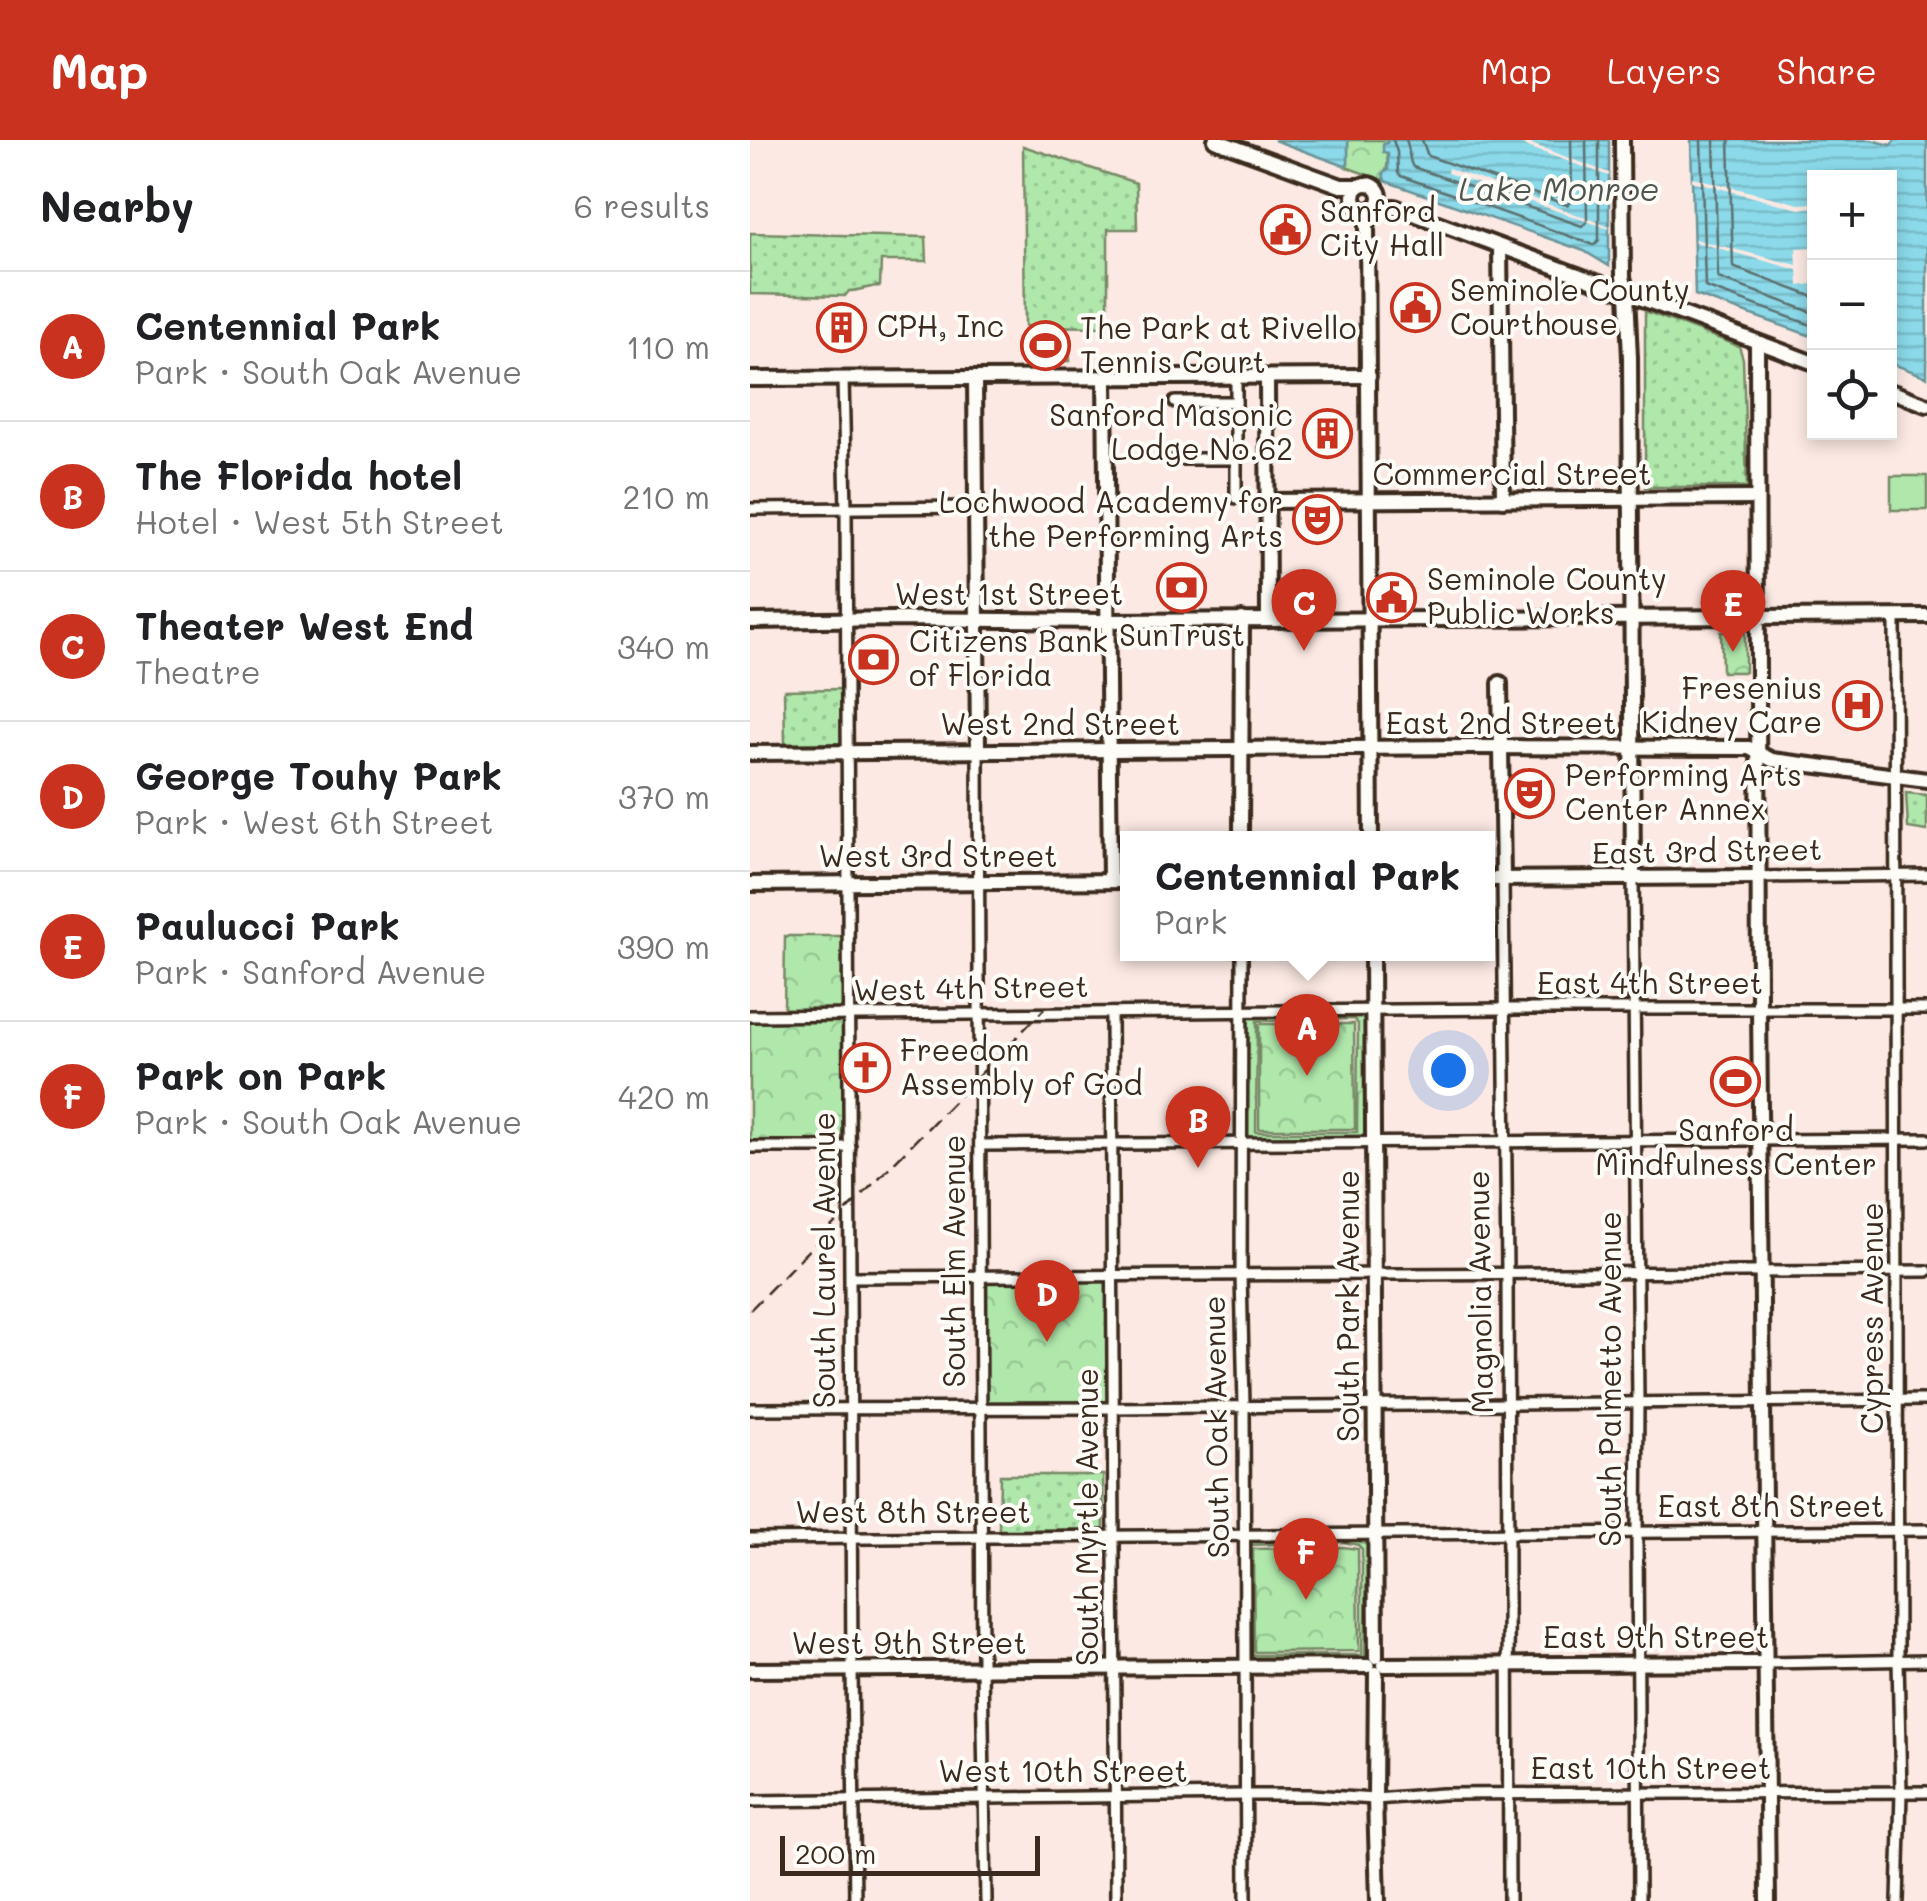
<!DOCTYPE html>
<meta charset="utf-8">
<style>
:root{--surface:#fff;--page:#f6f6f6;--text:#202124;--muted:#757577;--line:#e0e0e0;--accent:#c8321e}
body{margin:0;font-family:Mali,sans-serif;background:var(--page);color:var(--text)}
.controls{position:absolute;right:30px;top:30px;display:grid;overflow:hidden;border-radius:0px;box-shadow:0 5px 15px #0003}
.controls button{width:90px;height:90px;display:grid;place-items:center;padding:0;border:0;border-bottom:2px solid var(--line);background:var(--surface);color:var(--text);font:50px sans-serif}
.scale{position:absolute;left:30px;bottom:25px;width:260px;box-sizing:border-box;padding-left:10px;border:5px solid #3b2a1e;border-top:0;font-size:28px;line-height:35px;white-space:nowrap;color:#3b2a1e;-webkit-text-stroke:8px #fdfcf7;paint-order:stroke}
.you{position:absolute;left:698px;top:930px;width:35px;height:35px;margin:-25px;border:8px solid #fff;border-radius:50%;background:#1a73e8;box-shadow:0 0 0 15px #1a73e833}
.badge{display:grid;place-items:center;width:65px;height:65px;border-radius:50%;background:var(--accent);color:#fff;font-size:32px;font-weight:700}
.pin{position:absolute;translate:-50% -82px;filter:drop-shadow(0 2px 5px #0008)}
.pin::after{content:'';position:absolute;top:52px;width:35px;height:30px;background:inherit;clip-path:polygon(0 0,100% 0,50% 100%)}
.popup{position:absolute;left:370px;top:691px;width:375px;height:130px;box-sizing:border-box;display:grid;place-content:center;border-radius:0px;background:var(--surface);filter:drop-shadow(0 2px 8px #0005);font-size:32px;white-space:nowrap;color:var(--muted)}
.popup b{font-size:38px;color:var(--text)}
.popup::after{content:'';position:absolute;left:50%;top:100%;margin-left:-20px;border:20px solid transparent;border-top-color:var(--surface)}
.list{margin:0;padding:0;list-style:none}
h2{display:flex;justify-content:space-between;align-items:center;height:130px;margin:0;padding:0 40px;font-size:42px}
h2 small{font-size:32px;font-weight:400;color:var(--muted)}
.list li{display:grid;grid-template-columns:65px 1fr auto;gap:30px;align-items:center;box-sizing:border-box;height:150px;padding:0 40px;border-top:2px solid var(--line)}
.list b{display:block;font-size:38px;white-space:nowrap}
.list p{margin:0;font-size:32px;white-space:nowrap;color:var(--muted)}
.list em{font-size:32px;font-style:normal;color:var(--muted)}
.icon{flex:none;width:55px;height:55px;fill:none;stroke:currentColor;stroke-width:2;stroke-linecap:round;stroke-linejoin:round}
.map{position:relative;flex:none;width:1177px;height:1761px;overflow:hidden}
header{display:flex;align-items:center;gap:60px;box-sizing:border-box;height:140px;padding:0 50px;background:var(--accent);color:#fff}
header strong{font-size:48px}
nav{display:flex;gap:55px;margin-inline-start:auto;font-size:35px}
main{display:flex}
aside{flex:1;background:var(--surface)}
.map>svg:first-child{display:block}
</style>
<header>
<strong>Map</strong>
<nav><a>Map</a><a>Layers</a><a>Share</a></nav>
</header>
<main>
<aside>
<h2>Nearby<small>6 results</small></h2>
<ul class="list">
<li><span class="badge">A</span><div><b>Centennial Park</b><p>Park · South Oak Avenue</p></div><em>110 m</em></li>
<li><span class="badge">B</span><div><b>The Florida hotel</b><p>Hotel · West 5th Street</p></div><em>210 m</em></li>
<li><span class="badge">C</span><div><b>Theater West End</b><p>Theatre</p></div><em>340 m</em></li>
<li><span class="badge">D</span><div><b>George Touhy Park</b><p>Park · West 6th Street</p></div><em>370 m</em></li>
<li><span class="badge">E</span><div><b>Paulucci Park</b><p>Park · Sanford Avenue</p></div><em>390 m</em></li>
<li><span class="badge">F</span><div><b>Park on Park</b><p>Park · South Oak Avenue</p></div><em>420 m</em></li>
</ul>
</aside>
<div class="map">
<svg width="1177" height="1761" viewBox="0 0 1177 1761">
<defs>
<pattern id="grass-dots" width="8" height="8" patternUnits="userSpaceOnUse" patternTransform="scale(2.5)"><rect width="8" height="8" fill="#b0e8ac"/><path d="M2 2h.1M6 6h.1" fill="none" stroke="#98c794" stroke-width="1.8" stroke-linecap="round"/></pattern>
<pattern id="park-crowns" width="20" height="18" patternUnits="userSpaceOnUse" patternTransform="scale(2.5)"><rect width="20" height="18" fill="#b0e8ac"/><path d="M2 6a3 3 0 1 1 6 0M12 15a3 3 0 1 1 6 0" fill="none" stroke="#98c794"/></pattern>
<pattern id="water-rules" width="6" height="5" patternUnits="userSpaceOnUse" patternTransform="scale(2.5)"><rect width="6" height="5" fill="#8bd9e9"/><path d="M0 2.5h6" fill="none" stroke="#79bac7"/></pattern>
</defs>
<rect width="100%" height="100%" fill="#fce9e3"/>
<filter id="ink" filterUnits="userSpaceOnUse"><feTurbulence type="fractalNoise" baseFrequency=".01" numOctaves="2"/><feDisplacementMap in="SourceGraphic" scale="20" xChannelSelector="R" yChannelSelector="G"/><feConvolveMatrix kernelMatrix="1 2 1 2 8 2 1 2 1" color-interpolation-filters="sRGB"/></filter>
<g filter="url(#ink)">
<g fill="url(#grass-dots)" stroke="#768965" stroke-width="2.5">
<polygon points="273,6 386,43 387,89 358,89 358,187 275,186"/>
<path d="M0,93l176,4 1,24h-46l-1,25c-11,0 -20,5 -31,5l-4,5 -95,-2z"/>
<polygon points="895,171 989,206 993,219 997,347 895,347"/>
<polygon points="90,549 91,603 35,604 34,550"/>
<polygon points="1156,653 1177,655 1177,691 1158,688"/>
<polygon points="250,1335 353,1335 354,1389 249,1390"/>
</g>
<g fill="url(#park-crowns)" stroke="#768965" stroke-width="2.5" fill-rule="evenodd">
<path d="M598,0h40v4h-4c5,12 5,23 -1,35l2,2 -39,-14 2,-3z"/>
<polygon points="971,492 995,492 995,532 972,532"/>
<polygon points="35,796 93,796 93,870 34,870"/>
<path d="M496,876h122v121l-122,1zM604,879l4,5 -1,108h-101l1,-111z"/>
<polygon points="93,880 95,1002 0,1002 0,881"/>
<polygon points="509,884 604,884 605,989 509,989"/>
<polygon points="235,1141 358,1141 359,1264 234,1263"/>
<path d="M610,1399l8,7 -3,112 -115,3 -2,-120zM593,1402l15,3 4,4v106h-111v-110z"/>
<polygon points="593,1407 608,1409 609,1511 504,1512 503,1409"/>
</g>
<g fill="#b0e8ac" stroke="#768965" stroke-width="2.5">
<polygon points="319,195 320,221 271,222 271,196"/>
<rect x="1141" y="336" width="36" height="34"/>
</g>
<g fill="url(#water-rules)" stroke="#6b9398" stroke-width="2.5">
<polygon points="524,0 598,0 598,24 595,26"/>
<polygon points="638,0 859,0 859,126 834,111 635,41 633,33 638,30 638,13 633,12 633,4 637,3"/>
<polygon points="941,0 1121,0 1141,5 1145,0 1177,0 1177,237 1140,223 1140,38 1064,38 1064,197 945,155"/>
</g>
<g fill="#fce9e3">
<polygon points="758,0 771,0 859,33 859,36"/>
<polygon points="698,28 859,86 859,89 697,33"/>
<polygon points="942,37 1049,64 1064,63 1064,67 1049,69 942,41"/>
<polygon points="944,99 1047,125 1046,108 1064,107 1064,144 1049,146 1048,130 945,102"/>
</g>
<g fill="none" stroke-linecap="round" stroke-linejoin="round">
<g stroke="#5b706f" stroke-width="2.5">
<polyline points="643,0 647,12 648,33 651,36 844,105 849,100 849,0"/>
<path d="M656,0c4,8 2,21 7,27l169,59 5,-4 -1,-82"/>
<polyline points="672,0 678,16 817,65 822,60 821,0"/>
<polyline points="951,0 955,147 1064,186"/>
<polyline points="964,0 968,138 1064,173"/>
<polyline points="979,0 983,127 1064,157"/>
</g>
<defs>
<g id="street">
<polyline points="486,237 486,358"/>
<polyline points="93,239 96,369 102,1529 105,1761"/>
<polyline points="425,262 486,262"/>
<polyline points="425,319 486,319"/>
<polyline points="0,369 227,367"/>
<polyline points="1145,476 1148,1520 1151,1652 1148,1761"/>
<polyline points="228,610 232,1528 236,1761"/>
<polyline points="1009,737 1177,735"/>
<polyline points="753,738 757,1132 759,1761"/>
<polyline points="883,738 888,1262 887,1393 889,1761"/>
<polyline points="492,814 491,1134 494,1266 496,1761"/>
<polyline points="361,873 366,1761"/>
<polyline points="0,876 754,869 1177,869"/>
<polyline points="230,1005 1177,999"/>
<polyline points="0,1007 100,1007"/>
<polyline points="101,1137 1177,1131"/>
<polyline points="0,1269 363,1268 1177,1260"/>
<polyline points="0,1399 1177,1390"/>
<polyline points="1016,1523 1177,1520"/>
<polyline points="0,1661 495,1655 561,1655 625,1659 692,1654 1177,1652"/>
</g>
<g id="secondary">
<polyline points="465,0 591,46 610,46"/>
<polyline points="872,0 873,137 877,153 880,218 883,738"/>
<circle cx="617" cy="57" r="13"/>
<polyline points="625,67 645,67 1064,223"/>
<polyline points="750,107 753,360"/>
<polyline points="1007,202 1009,868 1018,1761"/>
<polyline points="517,237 518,479"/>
<polyline points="225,238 228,610"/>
<polyline points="355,238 360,741"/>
<polyline points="0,239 619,236"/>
<polyline points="1140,251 1177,265"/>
<polyline points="517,361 1007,358"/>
<polyline points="0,481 143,479 357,481 1177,476"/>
<polyline points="750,543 753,738"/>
<polyline points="0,613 721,607 999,608 1022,620 1177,640"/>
<polyline points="491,698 492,479"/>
<polyline points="621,698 617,86 624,67"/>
<polyline points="737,739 1009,737"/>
<polyline points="0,744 377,741"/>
<polyline points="622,814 626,1517"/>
<polyline points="634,1525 1016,1523"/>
<polyline points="0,1530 618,1526"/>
<polyline points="626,1533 625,1659 628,1761"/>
</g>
</defs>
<use href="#street" stroke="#3b2a1e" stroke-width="16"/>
<use href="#secondary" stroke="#3b2a1e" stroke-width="20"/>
<use href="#street" stroke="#fdfcf7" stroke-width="9"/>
<use href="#secondary" stroke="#fdfcf7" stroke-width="12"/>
<polyline stroke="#3b2a1e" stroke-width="2.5" stroke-dasharray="15 8" stroke-linecap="butt" points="0,1170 294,869"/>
</g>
</g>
<defs>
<symbol id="civic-ring" viewBox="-11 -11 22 22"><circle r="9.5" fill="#fdfcf7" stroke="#c8321e" stroke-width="1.5"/><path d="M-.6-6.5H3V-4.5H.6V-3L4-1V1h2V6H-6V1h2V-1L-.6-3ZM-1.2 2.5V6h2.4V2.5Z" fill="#c8321e"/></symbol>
<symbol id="building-ring" viewBox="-11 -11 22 22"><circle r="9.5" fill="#fdfcf7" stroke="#c8321e" stroke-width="1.5"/><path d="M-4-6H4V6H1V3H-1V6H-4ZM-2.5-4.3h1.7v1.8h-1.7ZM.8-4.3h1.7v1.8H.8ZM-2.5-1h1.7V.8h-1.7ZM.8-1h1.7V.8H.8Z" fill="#c8321e"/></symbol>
<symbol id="stadium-ring" viewBox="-11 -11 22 22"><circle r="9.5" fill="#fdfcf7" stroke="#c8321e" stroke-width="1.5"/><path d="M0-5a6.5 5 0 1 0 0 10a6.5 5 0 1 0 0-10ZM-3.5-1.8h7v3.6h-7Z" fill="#c8321e"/></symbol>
<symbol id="theatre-ring" viewBox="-11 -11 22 22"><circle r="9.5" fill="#fdfcf7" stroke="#c8321e" stroke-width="1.5"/><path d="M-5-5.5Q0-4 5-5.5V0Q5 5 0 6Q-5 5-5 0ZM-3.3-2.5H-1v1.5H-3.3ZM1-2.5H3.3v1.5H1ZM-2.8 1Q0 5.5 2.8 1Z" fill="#c8321e"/></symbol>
<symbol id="bank-ring" viewBox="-11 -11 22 22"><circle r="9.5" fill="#fdfcf7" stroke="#c8321e" stroke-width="1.5"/><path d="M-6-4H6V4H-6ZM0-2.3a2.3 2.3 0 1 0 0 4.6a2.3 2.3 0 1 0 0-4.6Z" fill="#c8321e"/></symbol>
<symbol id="hospital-ring" viewBox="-11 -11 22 22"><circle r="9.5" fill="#fdfcf7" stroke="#c8321e" stroke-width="1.5"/><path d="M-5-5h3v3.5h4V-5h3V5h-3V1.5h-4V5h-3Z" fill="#c8321e"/></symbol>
<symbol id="church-ring" viewBox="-11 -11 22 22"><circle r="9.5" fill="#fdfcf7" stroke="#c8321e" stroke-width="1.5"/><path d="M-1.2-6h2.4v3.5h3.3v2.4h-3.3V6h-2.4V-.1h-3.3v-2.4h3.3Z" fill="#c8321e"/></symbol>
</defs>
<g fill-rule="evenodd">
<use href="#civic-ring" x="508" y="62" width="55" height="55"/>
<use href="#civic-ring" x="638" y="140" width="55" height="55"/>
<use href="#building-ring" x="64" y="160" width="55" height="55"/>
<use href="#stadium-ring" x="268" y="178" width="55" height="55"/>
<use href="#building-ring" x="550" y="266" width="55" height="55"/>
<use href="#theatre-ring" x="540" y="352" width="55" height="55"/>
<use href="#bank-ring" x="404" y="420" width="55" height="55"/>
<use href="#civic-ring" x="614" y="430" width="55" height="55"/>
<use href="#bank-ring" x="96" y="492" width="55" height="55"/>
<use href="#hospital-ring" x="1080" y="538" width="55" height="55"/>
<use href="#theatre-ring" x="752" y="626" width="55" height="55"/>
<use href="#church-ring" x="88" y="900" width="55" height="55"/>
<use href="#stadium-ring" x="958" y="914" width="55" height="55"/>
</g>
<g text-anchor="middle" stroke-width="8" stroke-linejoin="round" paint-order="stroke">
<g font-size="30" fill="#3b2a1e" stroke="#fdfcf7" text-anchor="start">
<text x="570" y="82">Sanford<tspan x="570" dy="34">City Hall</tspan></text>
<text x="700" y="161">Seminole County<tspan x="700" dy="34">Courthouse</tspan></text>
<text x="127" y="197">CPH, Inc</text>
<text x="330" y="199">The Park at Rivello<tspan x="330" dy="34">Tennis Court</tspan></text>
<text x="543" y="286" text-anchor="end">Sanford Masonic<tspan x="543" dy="34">Lodge No.62</tspan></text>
<text x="533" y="373" text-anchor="end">Lochwood Academy for<tspan x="533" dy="34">the Performing Arts</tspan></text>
<text x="677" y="450">Seminole County<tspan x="677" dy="34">Public Works</tspan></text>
<text x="432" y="506" text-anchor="middle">SunTrust</text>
<text x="159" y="512">Citizens Bank<tspan x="159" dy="34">of Florida</tspan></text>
<text x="1072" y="559" text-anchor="end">Fresenius<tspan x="1072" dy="34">Kidney Care</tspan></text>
<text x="815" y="646">Performing Arts<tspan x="815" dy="34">Center Annex</tspan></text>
<text x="150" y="921">Freedom<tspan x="150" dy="34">Assembly of God</tspan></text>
<text x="986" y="1001" text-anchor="middle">Sanford<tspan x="986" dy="34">Mindfulness Center</tspan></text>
</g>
<g font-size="30" fill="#3b2a1e" stroke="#fdfcf7">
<text x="762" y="345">Commercial Street</text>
<text x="259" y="465">West 1st Street</text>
<text x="751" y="594">East 2nd Street</text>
<text x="310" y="595">West 2nd Street</text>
<text transform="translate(957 712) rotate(-1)" y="10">East 3rd Street</text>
<text x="188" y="727">West 3rd Street</text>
<text x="900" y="854">East 4th Street</text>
<text transform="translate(221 849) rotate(-1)" y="10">West 4th Street</text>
<text transform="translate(75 1120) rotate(-90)" y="10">South Laurel Avenue</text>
<text transform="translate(205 1121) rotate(-90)" y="10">South Elm Avenue</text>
<text transform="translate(731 1152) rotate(-91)" y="10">Magnolia Avenue</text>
<text transform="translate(599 1166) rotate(-90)" y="10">South Park Avenue</text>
<text transform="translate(1123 1178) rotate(-90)" y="10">Cypress Avenue</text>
<text transform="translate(861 1239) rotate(-90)" y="10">South Palmetto Avenue</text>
<text transform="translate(467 1287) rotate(-91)" y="10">South Oak Avenue</text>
<text x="1021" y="1377">East 8th Street</text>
<text x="163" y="1383">West 8th Street</text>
<text transform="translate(338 1377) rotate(-90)" y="10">South Myrtle Avenue</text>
<text x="906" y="1508">East 9th Street</text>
<text x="159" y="1514">West 9th Street</text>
<text x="901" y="1639">East 10th Street</text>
<text x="313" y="1642">West 10th Street</text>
</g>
<g font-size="32" font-style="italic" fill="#4f5651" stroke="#fdfcf7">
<text x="809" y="61">Lake Monroe</text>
</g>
</g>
</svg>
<div class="controls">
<button>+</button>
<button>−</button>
<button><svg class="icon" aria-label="locate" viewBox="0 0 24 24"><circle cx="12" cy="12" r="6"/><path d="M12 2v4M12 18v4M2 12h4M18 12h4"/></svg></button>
</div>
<div class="scale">200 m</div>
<div class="you"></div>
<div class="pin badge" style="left:557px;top:936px">A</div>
<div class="popup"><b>Centennial Park</b>Park</div>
<div class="pin badge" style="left:448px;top:1028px">B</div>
<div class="pin badge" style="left:554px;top:511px">C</div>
<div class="pin badge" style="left:297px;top:1202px">D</div>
<div class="pin badge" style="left:983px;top:512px">E</div>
<div class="pin badge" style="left:556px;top:1460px">F</div>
</div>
</main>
